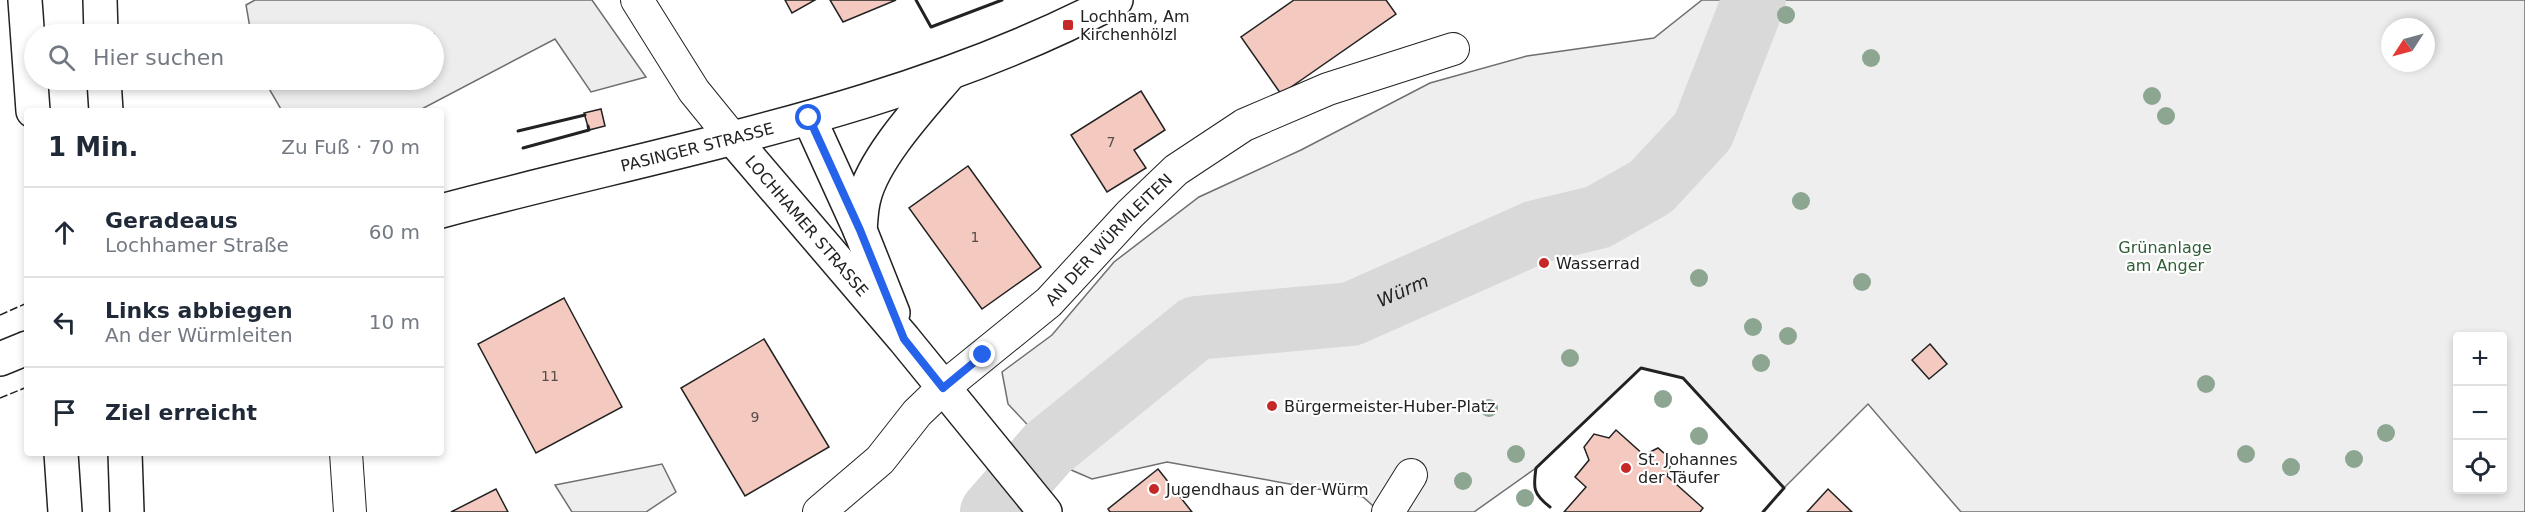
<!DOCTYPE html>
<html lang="de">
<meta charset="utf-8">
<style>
:root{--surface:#fff;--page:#f2f2f3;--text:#1f2937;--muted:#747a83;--line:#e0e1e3}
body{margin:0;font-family:"DejaVu Sans",sans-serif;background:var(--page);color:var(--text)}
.controls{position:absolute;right:18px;bottom:18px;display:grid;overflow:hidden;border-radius:6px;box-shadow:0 3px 9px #0003}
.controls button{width:54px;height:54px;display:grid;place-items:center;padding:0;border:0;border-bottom:2px solid var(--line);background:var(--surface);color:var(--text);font:30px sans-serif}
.compass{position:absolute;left:2381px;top:18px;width:54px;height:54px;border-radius:50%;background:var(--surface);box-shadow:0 3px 9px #0003;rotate:234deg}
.stop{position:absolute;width:18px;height:18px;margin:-14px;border:4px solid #2563eb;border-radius:50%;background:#fff}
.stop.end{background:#2563eb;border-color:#fff;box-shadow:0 2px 6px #0008}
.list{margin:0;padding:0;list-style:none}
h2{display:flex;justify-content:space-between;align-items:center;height:78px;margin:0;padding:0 24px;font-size:26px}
h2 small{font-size:20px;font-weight:400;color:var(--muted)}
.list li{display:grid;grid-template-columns:39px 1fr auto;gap:18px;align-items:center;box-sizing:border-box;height:90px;padding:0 24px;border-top:2px solid var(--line)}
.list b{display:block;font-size:22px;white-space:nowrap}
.list p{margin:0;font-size:20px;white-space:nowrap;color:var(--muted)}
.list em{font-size:20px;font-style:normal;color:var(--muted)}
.icon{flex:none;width:33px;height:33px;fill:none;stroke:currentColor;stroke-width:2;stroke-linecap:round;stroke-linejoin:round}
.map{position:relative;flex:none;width:2525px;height:512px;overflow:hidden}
.search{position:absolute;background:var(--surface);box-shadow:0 3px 9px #0003;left:24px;top:24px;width:420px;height:66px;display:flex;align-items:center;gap:15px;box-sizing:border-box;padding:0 21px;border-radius:33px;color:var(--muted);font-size:22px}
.panel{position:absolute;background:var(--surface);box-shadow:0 3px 9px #0003;left:24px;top:108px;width:420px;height:348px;border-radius:6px}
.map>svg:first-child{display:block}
</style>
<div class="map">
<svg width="2525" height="512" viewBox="0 0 2525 512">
<rect width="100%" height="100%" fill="#fff"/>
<g fill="#eee" stroke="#6f6f6f" stroke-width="1.5" fill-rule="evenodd">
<path d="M1702,0h823v512h-564l-93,-108 -84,84 -101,-110 -42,-10 -105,100 -62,44h-94l-17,-15 -196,-35 -75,17 -23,-10 -61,-65 -6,-32 50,-37 62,-73 85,-65 102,-47 129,-67 97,-27 127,-18zM2390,27h36v36h-36zM2458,336h44v154h-44z"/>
<polygon points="662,464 676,492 646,512 572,512 555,485"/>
</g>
<polygon fill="#ededed" stroke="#6f6f6f" stroke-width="1.5" points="255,0 592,0 646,77 591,92 555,39 418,111 282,111 264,80 434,80 434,34 251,34 246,5"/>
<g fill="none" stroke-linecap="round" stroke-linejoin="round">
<path stroke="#d9d9d9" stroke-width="64" id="s1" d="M992,512l56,-64 148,-120 155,-14 185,-82 62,-15 53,-30 52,-56 51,-131"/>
</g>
<g fill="#f3c9c0" stroke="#222" stroke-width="1.5">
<polygon points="785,0 815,0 792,13"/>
<polygon points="830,0 896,0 843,22"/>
<polygon points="1294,0 1386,0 1396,14 1281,94 1241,37"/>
<polygon points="1141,91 1165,130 1134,150 1146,168 1107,192 1071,135"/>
<polygon points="601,109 605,126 589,130 584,113"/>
<polygon points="968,166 1041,267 982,309 909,208"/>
<polygon points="564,298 622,407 536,453 478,344"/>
<polygon points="764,339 829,447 745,496 681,388"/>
<polygon points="1930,344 1947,364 1929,379 1912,360"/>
<polygon points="1616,430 1644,455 1658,448 1672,460 1667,476 1703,508 1700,512 1564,512 1586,487 1575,477 1589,460 1584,447 1594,434 1609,438"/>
<polygon points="1158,469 1192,512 1110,512 1108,509"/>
<polygon points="496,489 508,512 451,512"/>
<polygon points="1828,489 1852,512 1807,512"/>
</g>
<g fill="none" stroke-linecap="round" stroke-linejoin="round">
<defs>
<g id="minor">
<polyline points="637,0 694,91 733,139"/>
<polyline points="346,453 350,512"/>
<path id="s2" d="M819,512l61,-52 37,-47 26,-25 106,-86 81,-88 46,-44 68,-45 84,-36 125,-40"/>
<polyline points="1388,512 1411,475"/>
</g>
<g id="tertiary">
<polyline points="809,118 860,230 893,313"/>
<path id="s3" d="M733,139l171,200 141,173"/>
</g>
<g id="secondary">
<path id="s4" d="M441,211c227,-61 465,-100 675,-211"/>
<path d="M860,230c1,-10 1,-21 4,-32 10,-41 59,-93 86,-125"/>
<polyline points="0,359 27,348"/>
</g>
<g id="motorway">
<polyline points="25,0 33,111"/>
<polyline points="100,0 101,34"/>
<polyline points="104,80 106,111"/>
<polyline points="61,453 65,512"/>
<polyline points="125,453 127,512"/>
</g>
</defs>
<use href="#minor" stroke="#222" stroke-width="34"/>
<use href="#tertiary" stroke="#222" stroke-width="36"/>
<use href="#secondary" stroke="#222" stroke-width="36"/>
<use href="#motorway" stroke="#222" stroke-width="36"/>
<use href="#minor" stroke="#fff" stroke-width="32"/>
<use href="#tertiary" stroke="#fff" stroke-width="33"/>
<use href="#secondary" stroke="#fff" stroke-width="33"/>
<use href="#motorway" stroke="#fff" stroke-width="33"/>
<g stroke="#222" stroke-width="1.5" stroke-dasharray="8 3" stroke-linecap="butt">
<polyline points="0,315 27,303"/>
<polyline points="0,398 27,387"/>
</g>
<g stroke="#222" stroke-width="3">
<polyline points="916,0 931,27 1002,0"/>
<polyline points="518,131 585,115"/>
<polyline points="523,148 589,130 588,126"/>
<path d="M1550,507c-17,-13 -17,-19 -14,-39l105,-100 42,10 101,110 -21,24"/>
</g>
</g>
<g fill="#8da692">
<circle cx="1786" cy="15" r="9"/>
<circle cx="1871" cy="58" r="9"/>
<circle cx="2152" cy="96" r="9"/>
<circle cx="2166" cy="116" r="9"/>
<circle cx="1801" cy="201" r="9"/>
<circle cx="1699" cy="278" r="9"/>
<circle cx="1862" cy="282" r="9"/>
<circle cx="1753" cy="327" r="9"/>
<circle cx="1788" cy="336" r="9"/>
<circle cx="1570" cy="358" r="9"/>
<circle cx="1761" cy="363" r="9"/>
<circle cx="2206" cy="384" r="9"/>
<circle cx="1663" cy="399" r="9"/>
<circle cx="1489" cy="408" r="9"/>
<circle cx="2386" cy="433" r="9"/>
<circle cx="1699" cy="436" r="9"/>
<circle cx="1516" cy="454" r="9"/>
<circle cx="2246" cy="454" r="9"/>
<circle cx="2354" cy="459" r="9"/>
<circle cx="2291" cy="467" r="9"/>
<circle cx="1463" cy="481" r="9"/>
<circle cx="1525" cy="498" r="9"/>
</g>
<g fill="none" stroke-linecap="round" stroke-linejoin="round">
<polyline stroke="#2563eb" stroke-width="8" points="809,118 860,230 904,339 943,388 983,355"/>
</g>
<g fill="#c62828" stroke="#fff" stroke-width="2">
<rect x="1062" y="19" width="12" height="12" rx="3"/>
<circle cx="1544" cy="263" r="6"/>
<circle cx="1272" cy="406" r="6"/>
<circle cx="1626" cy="468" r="6"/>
<circle cx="1154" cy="489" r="6"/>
</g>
<g text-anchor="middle" stroke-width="4.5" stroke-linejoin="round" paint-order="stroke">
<g font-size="14" fill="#564c4a">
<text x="1111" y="147">7</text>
<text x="975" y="242">1</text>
<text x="550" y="381">11</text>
<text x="755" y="422">9</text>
</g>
<g font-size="16" fill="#222" stroke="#fff" text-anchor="start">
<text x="1080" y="22">Lochham, Am<tspan x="1080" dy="18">Kirchenhölzl</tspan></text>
<text x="1556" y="269">Wasserrad</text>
<text x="1284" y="412">Bürgermeister-Huber-Platz</text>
<text x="1638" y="465">St. Johannes<tspan x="1638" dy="18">der Täufer</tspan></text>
<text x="1166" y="495">Jugendhaus an der Würm</text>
</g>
<g font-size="16" fill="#222" stroke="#fff">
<text dy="6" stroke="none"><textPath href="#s4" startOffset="264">PASINGER STRASSE</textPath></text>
<text dy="6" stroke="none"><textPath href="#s3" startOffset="114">LOCHHAMER STRASSE</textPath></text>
<text dy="6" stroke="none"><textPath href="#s2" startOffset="399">AN DER WÜRMLEITEN</textPath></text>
</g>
<g font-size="16" fill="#2f5e38" stroke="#fff">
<text x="2165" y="253">Grünanlage<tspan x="2165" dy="18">am Anger</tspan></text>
</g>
<g font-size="18" font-style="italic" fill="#222" stroke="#fff">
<text dy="6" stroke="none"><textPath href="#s1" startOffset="488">Würm</textPath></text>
</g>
</g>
</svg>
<div class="controls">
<button>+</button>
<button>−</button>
<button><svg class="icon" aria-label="locate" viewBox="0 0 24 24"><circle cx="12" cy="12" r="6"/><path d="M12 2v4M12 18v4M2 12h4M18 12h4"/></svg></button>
</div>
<svg class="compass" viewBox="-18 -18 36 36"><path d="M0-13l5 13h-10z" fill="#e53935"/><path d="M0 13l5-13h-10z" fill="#747a83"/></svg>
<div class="stop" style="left:809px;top:118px"></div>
<div class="stop end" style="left:983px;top:355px"></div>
<div class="search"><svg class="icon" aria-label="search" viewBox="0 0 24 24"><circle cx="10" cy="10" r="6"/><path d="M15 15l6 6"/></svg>Hier suchen</div>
<section class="panel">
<h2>1 Min.<small>Zu Fuß · 70 m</small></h2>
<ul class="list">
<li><svg class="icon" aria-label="ahead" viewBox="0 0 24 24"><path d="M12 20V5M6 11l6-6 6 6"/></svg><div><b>Geradeaus</b><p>Lochhamer Straße</p></div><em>60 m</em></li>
<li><svg class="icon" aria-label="left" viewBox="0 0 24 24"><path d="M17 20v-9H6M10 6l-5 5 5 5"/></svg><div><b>Links abbiegen</b><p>An der Würmleiten</p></div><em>10 m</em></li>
<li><svg class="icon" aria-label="arrive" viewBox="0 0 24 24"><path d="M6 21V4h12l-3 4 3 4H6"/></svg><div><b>Ziel erreicht</b></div></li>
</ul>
</section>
</div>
